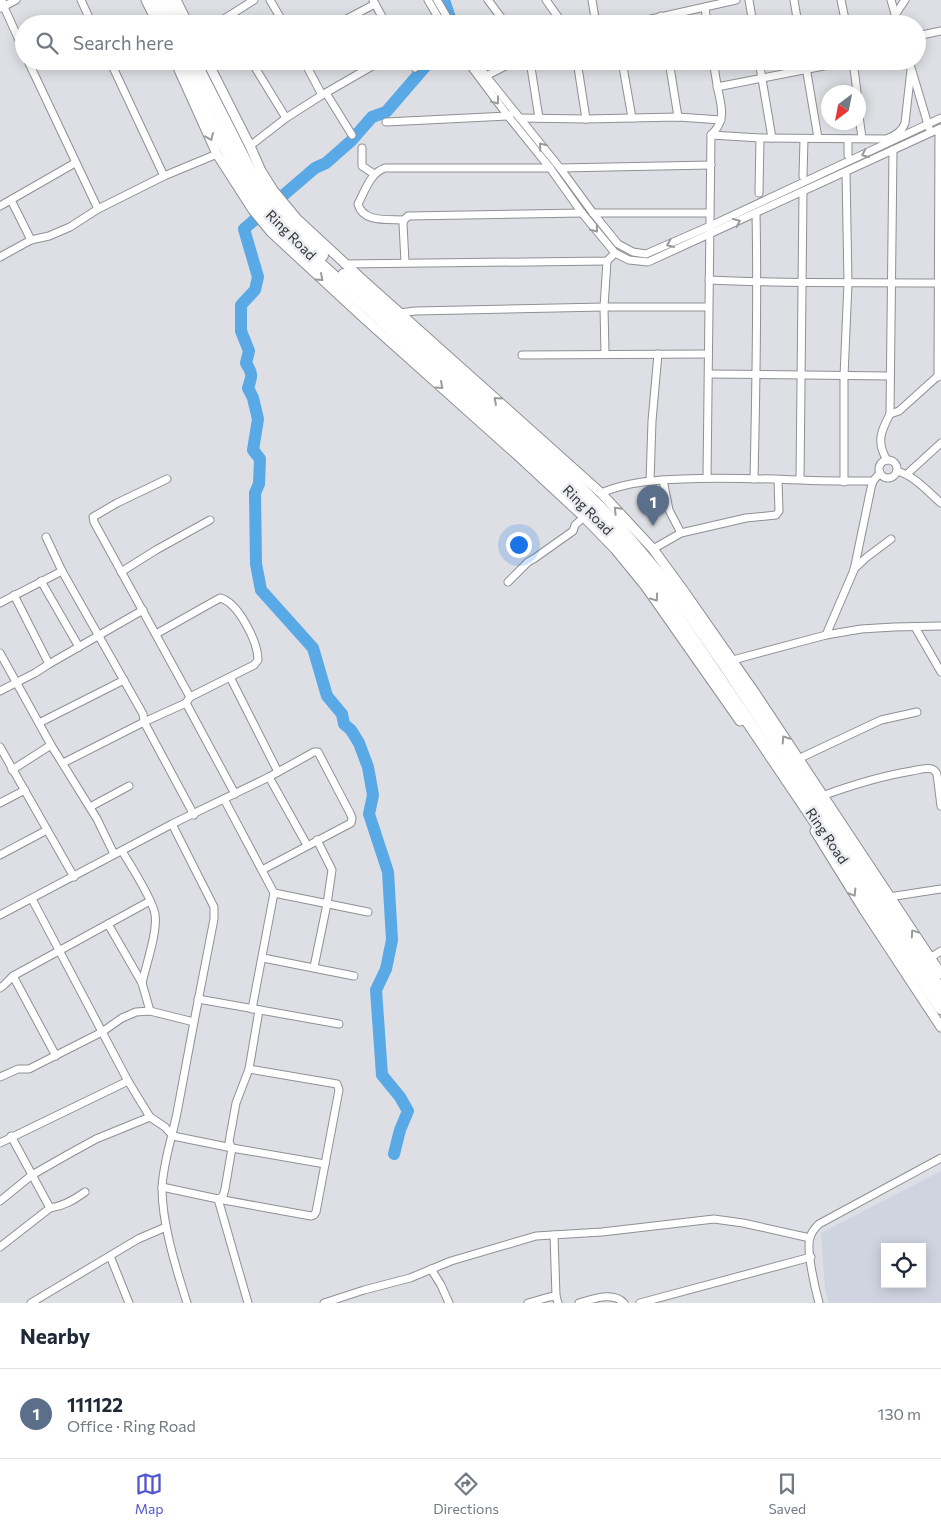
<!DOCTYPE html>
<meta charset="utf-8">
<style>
:root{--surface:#fff;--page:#f6f6f7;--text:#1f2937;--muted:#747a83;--line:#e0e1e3;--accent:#5157cd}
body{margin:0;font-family:Commissioner,sans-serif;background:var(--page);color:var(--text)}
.controls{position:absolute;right:15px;bottom:15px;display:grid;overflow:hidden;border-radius:0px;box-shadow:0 2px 12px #0003}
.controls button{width:45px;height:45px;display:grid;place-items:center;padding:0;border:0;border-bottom:1px solid var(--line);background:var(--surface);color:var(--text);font:25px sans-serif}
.compass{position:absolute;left:821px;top:85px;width:45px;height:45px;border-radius:50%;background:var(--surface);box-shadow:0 2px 12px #0003;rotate:212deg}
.you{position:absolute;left:518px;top:544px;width:18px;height:18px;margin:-12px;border:4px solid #fff;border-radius:50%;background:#1a73e8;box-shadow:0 0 0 8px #1a73e833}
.badge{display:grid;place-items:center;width:32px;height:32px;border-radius:50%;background:var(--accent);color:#fff;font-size:16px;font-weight:700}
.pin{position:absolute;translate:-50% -41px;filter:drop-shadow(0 1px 2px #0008)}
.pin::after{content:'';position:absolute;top:26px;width:18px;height:15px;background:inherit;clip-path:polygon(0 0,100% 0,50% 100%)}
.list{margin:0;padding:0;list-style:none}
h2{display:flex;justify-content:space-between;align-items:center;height:65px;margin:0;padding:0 20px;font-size:21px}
h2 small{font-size:16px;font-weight:400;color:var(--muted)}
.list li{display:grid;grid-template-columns:32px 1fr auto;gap:15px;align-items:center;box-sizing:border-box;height:90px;padding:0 20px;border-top:1px solid var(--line)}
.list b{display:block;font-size:19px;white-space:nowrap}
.list p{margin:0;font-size:16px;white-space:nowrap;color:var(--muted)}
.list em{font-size:16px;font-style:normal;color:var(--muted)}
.icon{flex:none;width:28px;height:28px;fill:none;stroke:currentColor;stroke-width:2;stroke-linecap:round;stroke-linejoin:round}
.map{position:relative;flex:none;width:941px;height:1303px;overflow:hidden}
.search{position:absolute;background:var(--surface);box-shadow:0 2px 12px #0003;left:15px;right:15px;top:15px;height:55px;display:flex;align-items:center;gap:12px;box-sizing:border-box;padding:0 18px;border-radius:28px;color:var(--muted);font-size:19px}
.sheet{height:155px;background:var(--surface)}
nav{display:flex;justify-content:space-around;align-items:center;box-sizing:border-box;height:70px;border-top:1px solid var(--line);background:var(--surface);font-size:14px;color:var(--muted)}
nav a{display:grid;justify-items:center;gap:2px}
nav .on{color:var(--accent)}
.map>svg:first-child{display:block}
</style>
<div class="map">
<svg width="941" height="1303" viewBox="0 0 941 1303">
<rect width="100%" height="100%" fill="#dddfe4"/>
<path fill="#d0d4e0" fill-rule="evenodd" d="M941,1171v132h-112l-4,-15 -4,-55zM885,1247h37v37h-37z"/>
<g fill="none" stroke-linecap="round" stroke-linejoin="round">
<g stroke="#58a9e5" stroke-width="12">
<polyline points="444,0 452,24"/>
<path d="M394,1154l6,-24 8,-19 -8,-14 -18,-22 -6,-85 10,-21 6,-29 -4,-68 -19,-58 4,-19 -5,-28 -9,-24 -8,-13 -7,-6 -2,-10 -15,-18 -14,-48 -52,-58 -5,-26 -1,-71 4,-9 1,-25 -7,-9 5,-31 -5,-21 -5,-10c4,-12 5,-14 -2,-25l3,-12 -8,-20v-26l14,-15 3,-13 -14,-48 71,-61 11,-5 25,-22 21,-24 14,-5 44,-51"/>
</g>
<defs>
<g id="street">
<polyline points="2,0 4,7 24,51"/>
<polyline points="81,0 92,24"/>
<polyline points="270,0 284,24"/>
<polyline points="373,0 386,24"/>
<polyline points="428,0 442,24"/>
<polyline points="437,0 451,24"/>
<polyline points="488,0 506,24"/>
<polyline points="546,0 563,24"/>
<polyline points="592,0 596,24"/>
<polyline points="749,0 753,24"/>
<polyline points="794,0 798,24"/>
<polyline points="841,0 846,24"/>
<polyline points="891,0 898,24"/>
<polyline points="705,7 707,24"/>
<polyline points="1,8 16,0"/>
<polyline points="895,15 905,0"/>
<polyline points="661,16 662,24"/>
<polyline points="216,24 254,0"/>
<polyline points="337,24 375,4"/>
<polyline points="629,24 736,0"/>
<polyline points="917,36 941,31"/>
<polyline points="28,61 98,209"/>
<polyline points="110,61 164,176"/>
<polyline points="251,61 286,118"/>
<polyline points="304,61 322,95"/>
<polyline points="410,61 415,68"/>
<polyline points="467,61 508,116 550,168 582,213 615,253 629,260 648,262 941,128"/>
<polyline points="476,61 486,76 560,168 593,213 618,244 633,252 646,254 710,226 941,118"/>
<polyline points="530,61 539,118"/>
<polyline points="577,61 586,119"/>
<polyline points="622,61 632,118"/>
<polyline points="669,61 678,117"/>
<polyline points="759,61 772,138"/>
<polyline points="805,61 818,138"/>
<polyline points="853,61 857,92"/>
<polyline points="909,61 929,128"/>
<polyline points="486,76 515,61"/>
<polyline points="717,87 849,61"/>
<polyline points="326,93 352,135"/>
<polyline points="858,109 862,138"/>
<polyline points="520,118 586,119 678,117 721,120"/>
<polyline points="386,122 508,116 510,115"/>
<path d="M711,135l49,3 126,1c9,-3 16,-7 19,-16l6,-53"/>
<polyline points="250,146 286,118 322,95 381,61"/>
<polyline points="362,148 362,166 374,174"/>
<polyline points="848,155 848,139"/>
<polyline points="560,168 711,165"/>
<polyline points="803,176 804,139"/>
<polyline points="759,193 760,138"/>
<polyline points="11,200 31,240"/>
<polyline points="0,206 75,163"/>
<polyline points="593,213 710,213"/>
<path d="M404,220c-16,-1 -41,3 -46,-16 7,-13 12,-31 27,-36h165"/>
<polyline points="0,257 31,240 49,236 70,227 98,209 164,176 217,154"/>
<polyline points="405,262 403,224 404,220 408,216 582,213"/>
<polyline points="344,264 607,261 615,253"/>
<path d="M709,280c77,4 155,2 232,3"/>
<polyline points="400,313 415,311 604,307 708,307"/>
<polyline points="605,354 604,307 607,261"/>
<polyline points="522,355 708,354"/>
<polyline points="709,374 890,376"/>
<polyline points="938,377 939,129"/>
<polyline points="890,414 899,411 940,374"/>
<path d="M887,460c-11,-18 -6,-29 3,-46l3,-264"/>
<circle cx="888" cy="469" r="9"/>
<path d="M897,471c18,5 30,20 44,32"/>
<polyline points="907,474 941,443"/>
<path d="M707,478l4,-343c15,-14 11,-27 7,-45 -2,-10 -3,-19 -5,-29"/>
<polyline points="167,479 117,503 93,517 94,522 190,697"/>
<path d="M754,479c2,-89 4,-177 2,-265"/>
<polyline points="800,479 803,192"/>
<polyline points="663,480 669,510 681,533"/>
<polyline points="650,481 652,421 658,354"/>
<polyline points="844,482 844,376 848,283 846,172"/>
<path d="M601,493c26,-11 53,-13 82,-14 63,-3 127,3 190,2"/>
<polyline points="46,537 62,571 143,714 144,722 194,815"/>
<polyline points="653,549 681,533 746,518 776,515 779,511 778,480"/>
<polyline points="854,569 867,557 891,539"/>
<polyline points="121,572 156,550 210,520"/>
<polyline points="41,581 79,647"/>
<polyline points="508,582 528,562 535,558 573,531 575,525 584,517"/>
<polyline points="14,595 49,664"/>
<polyline points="0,603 62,571"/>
<polyline points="915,627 941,672"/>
<polyline points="826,635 861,629 894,627 941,626"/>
<polyline points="0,653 51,745 97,819 114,854"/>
<polyline points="733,660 826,635 854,570 871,488 873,481 880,473"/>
<polyline points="230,677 278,772"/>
<polyline points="0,691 35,673 49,664 143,610"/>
<polyline points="186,703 235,794"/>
<polyline points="39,723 124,680"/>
<polyline points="0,747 74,877"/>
<polyline points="798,759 881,720 917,712"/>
<path d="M63,763l81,-41 42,-19 4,-6 64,-32 4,-5c0,-18 -20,-58 -38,-62l-64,36"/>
<polyline points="12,770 51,745"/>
<polyline points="269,777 307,845"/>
<path d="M822,796c30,-11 59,-20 90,-25 6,-1 14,-4 20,-2 3,1 3,2 5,5l4,32"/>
<polyline points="224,799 274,893 252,1009"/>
<polyline points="0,803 25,790"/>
<polyline points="90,807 129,786"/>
<path d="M172,824l42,83v12c-13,65 -25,129 -37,194 -5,25 -14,50 -15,75 0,36 14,80 25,115"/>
<path d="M122,851c9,15 30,47 33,63 3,17 -9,51 -13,69"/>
<polyline points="0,855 47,830"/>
<polyline points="274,893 368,912"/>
<polyline points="889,897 941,889"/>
<polyline points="32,899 128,1081 150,1117 165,1127 173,1136 232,1148 325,1164"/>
<polyline points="0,915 172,824 269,777 314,752 318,752 350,813 352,818 351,823 262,870"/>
<polyline points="108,924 142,983 150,1011"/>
<polyline points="263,958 354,976"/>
<polyline points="930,958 941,951"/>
<polyline points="314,967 327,904 332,870 317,840"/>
<polyline points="13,976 56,1056"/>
<polyline points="0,988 4,985 13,976 150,901"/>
<polyline points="198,999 339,1024"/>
<polyline points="0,1077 18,1069 29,1069 102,1032 122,1018 136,1012 150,1011 194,1022"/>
<polyline points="11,1136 50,1208"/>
<polyline points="0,1143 128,1081"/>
<polyline points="162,1187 218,1199 311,1216 314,1215 316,1212 339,1090 337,1084 249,1069"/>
<polyline points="0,1201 32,1175 67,1155 96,1139 150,1117"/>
<polyline points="554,1235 556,1296 558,1303"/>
<path d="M0,1247l50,-39c14,-2 24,-8 35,-16"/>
<polyline points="110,1256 129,1303"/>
<polyline points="431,1269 441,1285 449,1303"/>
<polyline points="31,1303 138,1239 166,1227"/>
<polyline points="248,1303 218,1199 223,1196 225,1189 232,1148 229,1142 236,1103 249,1069 259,1010"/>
<polyline points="324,1303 364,1290 410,1278 451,1261 536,1236 602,1232 714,1219 743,1223 810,1238"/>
<polyline points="528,1303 549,1297 556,1296"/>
<path d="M579,1303c14,-4 34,-12 45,0"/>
<polyline points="640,1303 811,1257"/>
<path d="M819,1303c-4,-15 -13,-53 -9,-66 2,-6 5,-9 9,-13l122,-66"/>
</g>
<g id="secondary">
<polyline points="146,0 158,24"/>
<polyline points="176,0 188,24"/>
<polyline points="175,61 217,154 253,210 271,232 365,319 516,454 584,517 615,549 646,587 740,721"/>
<polyline points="207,61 250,146 261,171 273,190 297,219 364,281 601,493 653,549 683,590 755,693 941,974"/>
<polyline points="815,831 864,910 941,1027"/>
</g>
<g id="highway">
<polyline points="153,0 165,24"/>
<polyline points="165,0 177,24"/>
<path d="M182,61c28,58 55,116 96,165l293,266 43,44 49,59 278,413"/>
<polyline points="194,61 252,175 266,197 291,226 322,255"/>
<polyline points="344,275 573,481 619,527 661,577 679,598 725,665 941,991"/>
</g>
</defs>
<use href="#street" stroke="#8e9094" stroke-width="9"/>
<use href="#secondary" stroke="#8e9094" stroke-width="11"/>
<use href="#highway" stroke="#8e9094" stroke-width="14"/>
<use href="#street" stroke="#fff" stroke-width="7"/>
<use href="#secondary" stroke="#fff" stroke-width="9"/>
<use href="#highway" stroke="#fff" stroke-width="12"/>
</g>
<defs><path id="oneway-chevron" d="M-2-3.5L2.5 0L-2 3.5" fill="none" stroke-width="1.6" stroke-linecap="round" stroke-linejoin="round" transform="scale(1.25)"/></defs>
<g stroke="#999a9a">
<use href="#oneway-chevron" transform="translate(496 101) rotate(53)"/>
<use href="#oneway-chevron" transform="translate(210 137) rotate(67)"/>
<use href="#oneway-chevron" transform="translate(542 146) rotate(-129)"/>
<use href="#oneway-chevron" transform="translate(865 154) rotate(155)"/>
<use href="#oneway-chevron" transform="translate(737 222) rotate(-25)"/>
<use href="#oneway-chevron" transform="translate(595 229) rotate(51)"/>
<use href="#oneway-chevron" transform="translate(670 244) rotate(157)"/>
<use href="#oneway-chevron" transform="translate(320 278) rotate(42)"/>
<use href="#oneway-chevron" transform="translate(440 386) rotate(42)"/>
<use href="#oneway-chevron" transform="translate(497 400) rotate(-138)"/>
<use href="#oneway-chevron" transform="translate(617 510) rotate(-134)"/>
<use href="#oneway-chevron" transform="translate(655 598) rotate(54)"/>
<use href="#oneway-chevron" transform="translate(785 739) rotate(-123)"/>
<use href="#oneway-chevron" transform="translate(853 893) rotate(58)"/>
<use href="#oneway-chevron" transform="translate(914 933) rotate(-124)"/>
</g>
<g text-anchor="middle" stroke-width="5" stroke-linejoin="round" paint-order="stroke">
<g font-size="14" fill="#333436" stroke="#eaecf1">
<text transform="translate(291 235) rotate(45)" y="5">Ring Road</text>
<text transform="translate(588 510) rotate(45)" y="5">Ring Road</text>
<text transform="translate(827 836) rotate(56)" y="5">Ring Road</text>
</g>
</g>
</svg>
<div class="controls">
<button><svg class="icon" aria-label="locate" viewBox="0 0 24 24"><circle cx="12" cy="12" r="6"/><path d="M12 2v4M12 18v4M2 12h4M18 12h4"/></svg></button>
</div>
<svg class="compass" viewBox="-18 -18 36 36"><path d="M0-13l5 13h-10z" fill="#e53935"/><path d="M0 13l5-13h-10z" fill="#747a83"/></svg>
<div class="you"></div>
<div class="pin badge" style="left:653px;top:526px;background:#5c6f8a">1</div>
<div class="search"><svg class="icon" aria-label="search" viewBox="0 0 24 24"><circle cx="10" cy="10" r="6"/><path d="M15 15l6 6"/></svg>Search here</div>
</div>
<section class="sheet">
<h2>Nearby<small></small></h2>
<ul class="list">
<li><span class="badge" style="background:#5c6f8a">1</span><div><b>111122</b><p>Office · Ring Road</p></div><em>130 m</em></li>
</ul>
</section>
<nav>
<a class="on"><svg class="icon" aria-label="map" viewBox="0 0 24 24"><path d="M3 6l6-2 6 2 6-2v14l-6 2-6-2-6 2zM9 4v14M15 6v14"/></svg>Map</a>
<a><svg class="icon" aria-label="directions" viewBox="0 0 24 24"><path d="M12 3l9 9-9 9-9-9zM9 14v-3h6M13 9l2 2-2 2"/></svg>Directions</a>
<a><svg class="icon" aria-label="saved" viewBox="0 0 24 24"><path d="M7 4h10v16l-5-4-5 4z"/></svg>Saved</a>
</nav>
